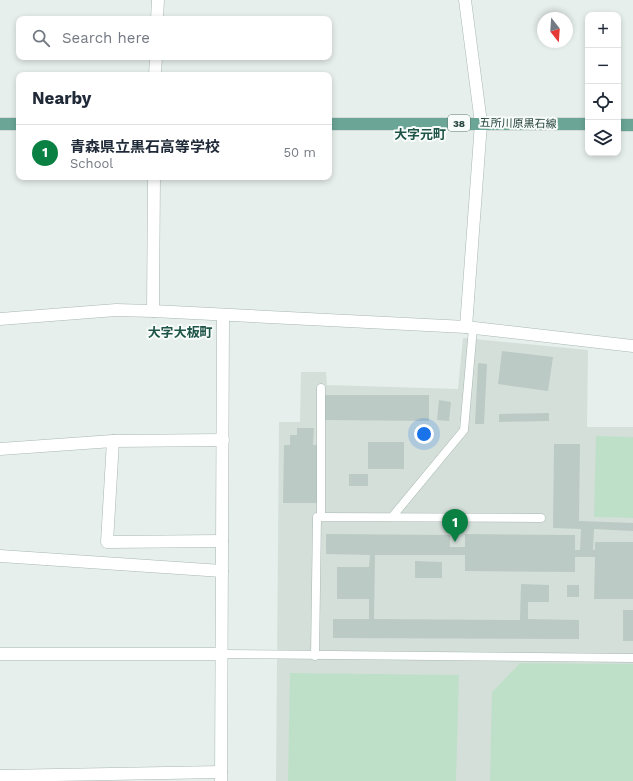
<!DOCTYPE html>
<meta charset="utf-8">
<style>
:root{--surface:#fff;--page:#f6f6f7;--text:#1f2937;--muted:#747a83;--line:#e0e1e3;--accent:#0b8043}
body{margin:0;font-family:"Work Sans","Noto Sans JP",sans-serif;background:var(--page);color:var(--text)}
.controls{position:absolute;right:12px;top:12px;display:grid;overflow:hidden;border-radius:8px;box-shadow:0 2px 6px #0003}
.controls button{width:36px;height:36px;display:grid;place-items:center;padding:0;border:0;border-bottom:1px solid var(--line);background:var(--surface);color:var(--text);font:20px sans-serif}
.compass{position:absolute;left:537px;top:12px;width:36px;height:36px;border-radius:50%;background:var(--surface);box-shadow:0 2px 6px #0003;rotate:163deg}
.you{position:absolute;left:424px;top:434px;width:14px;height:14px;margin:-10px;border:3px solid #fff;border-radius:50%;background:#1a73e8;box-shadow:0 0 0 6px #1a73e833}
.badge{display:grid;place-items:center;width:26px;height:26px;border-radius:50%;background:var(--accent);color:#fff;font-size:13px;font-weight:700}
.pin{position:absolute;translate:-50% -33px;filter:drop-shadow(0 1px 2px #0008)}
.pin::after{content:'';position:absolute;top:21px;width:14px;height:12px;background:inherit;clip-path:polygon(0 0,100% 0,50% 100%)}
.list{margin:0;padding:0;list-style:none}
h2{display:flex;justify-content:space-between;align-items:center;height:52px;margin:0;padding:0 16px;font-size:17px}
h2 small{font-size:13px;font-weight:400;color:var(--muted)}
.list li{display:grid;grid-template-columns:26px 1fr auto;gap:12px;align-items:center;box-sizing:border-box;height:56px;padding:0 16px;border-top:1px solid var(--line)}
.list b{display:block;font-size:15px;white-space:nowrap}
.list p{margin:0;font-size:13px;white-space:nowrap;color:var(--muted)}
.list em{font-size:13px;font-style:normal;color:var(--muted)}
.icon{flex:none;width:22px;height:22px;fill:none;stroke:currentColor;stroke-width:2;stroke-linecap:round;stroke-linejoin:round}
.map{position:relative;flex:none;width:633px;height:781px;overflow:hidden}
.search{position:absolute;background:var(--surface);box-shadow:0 2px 6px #0003;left:16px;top:16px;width:316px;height:44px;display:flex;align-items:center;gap:10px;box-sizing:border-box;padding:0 14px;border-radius:8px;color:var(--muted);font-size:15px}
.panel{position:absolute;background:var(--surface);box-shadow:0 2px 6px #0003;left:16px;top:72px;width:316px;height:108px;border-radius:8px}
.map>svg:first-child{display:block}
</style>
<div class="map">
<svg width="633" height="781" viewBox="0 0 633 781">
<rect width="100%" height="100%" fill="#e6efeb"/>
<polygon fill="#d4dfda" points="463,338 588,350 587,427 633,427 633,781 276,781 279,422 300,422 301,372 326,372 327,385 458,389"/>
<g fill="#bfe0c8">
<polygon points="596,436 633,437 633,518 594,517"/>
<polygon points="520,663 633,664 633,781 490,781 492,692"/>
<polygon points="290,673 459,675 456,781 288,781"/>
</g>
<g fill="#bbcac4">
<polygon points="502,351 553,357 548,391 498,384"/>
<polygon points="478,363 487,364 484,424 475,424"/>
<polygon points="325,395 429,395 429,421 325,420"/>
<polygon points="439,400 451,402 449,421 437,420"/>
<polygon points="549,413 549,421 499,422 499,414"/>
<polygon points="297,428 314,428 313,445 317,445 317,503 283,503 284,445 290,445 290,435 297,435"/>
<rect x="368" y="442" width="36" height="27"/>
<polygon points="554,444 580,444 579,521 633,523 633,531 594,529 593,550 595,550 595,542 633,542 633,599 594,599 595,557 575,557 575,572 465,571 465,555 375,555 374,619 520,620 521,584 549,585 549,602 528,602 528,619 579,620 579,639 333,638 333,619 369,619 369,599 337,599 337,567 369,567 370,555 326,554 326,534 450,535 450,547 465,547 465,534 575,535 575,550 580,550 581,529 553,528"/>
<rect x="349" y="474" width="19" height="12"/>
<polygon points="415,561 442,562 442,578 415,578"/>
<rect x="567" y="585" width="12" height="12"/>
<rect x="623" y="610" width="10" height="31"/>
</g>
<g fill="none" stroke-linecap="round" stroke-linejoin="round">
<defs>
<g id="service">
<polyline points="321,388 321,517"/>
<polyline points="392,517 464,430 473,328"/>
<polyline points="221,654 633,658"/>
<polyline points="315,656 317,517 541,518"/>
</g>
<g id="minor">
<polyline points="465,0 481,123 466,327"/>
<polyline points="157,19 158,0"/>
<polyline points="155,75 156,57"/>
<polyline points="153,311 154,177"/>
<polyline points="0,319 116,310 153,311 466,327 633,346"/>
<polyline points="113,441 107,542 222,541"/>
<polyline points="0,449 113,441 223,440"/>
<polyline points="0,556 222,571"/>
<polyline points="0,654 221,654"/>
<polyline points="0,776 221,772"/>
<polyline points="221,781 223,316"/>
</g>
<g id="primary">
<polyline points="0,124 19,124"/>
<polyline points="329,124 588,124"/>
<polyline points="618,125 633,125"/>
</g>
</defs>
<use href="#service" stroke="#a8b8b2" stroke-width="9"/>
<use href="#minor" stroke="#a8b8b2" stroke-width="13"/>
<use href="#primary" stroke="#c2cac8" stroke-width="13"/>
<use href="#service" stroke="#fff" stroke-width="8"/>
<use href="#minor" stroke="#fff" stroke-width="12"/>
<use href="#primary" stroke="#6aa596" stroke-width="12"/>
</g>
<g text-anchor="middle" stroke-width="4" stroke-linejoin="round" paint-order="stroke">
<rect fill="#f7fbf9" stroke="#637a73" stroke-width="1" x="448" y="115" width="22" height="16" rx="3"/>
<g font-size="10" font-weight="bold" fill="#24423a">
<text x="459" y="127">38</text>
</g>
<g font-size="11" fill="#24423a" stroke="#f7fbf9">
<text transform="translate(518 123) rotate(1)" y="4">五所川原黒石線</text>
</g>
<g font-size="13" font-weight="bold" fill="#1f5548" stroke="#f7fbf9">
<text x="420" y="139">大字元町</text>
<text x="180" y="337">大字大板町</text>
</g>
</g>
</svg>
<div class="controls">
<button>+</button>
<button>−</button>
<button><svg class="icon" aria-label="locate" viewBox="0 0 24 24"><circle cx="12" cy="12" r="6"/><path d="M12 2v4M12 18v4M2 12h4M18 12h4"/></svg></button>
<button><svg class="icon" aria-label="layers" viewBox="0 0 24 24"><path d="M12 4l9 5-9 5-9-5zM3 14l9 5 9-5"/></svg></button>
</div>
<svg class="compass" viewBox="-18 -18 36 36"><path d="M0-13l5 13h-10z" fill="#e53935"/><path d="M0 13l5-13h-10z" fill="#747a83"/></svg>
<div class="you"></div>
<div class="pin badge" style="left:455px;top:542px">1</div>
<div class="search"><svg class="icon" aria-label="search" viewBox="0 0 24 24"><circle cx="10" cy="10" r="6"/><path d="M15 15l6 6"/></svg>Search here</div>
<section class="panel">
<h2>Nearby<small></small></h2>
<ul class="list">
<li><span class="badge">1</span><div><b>青森県立黒石高等学校</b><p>School</p></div><em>50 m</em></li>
</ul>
</section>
</div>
